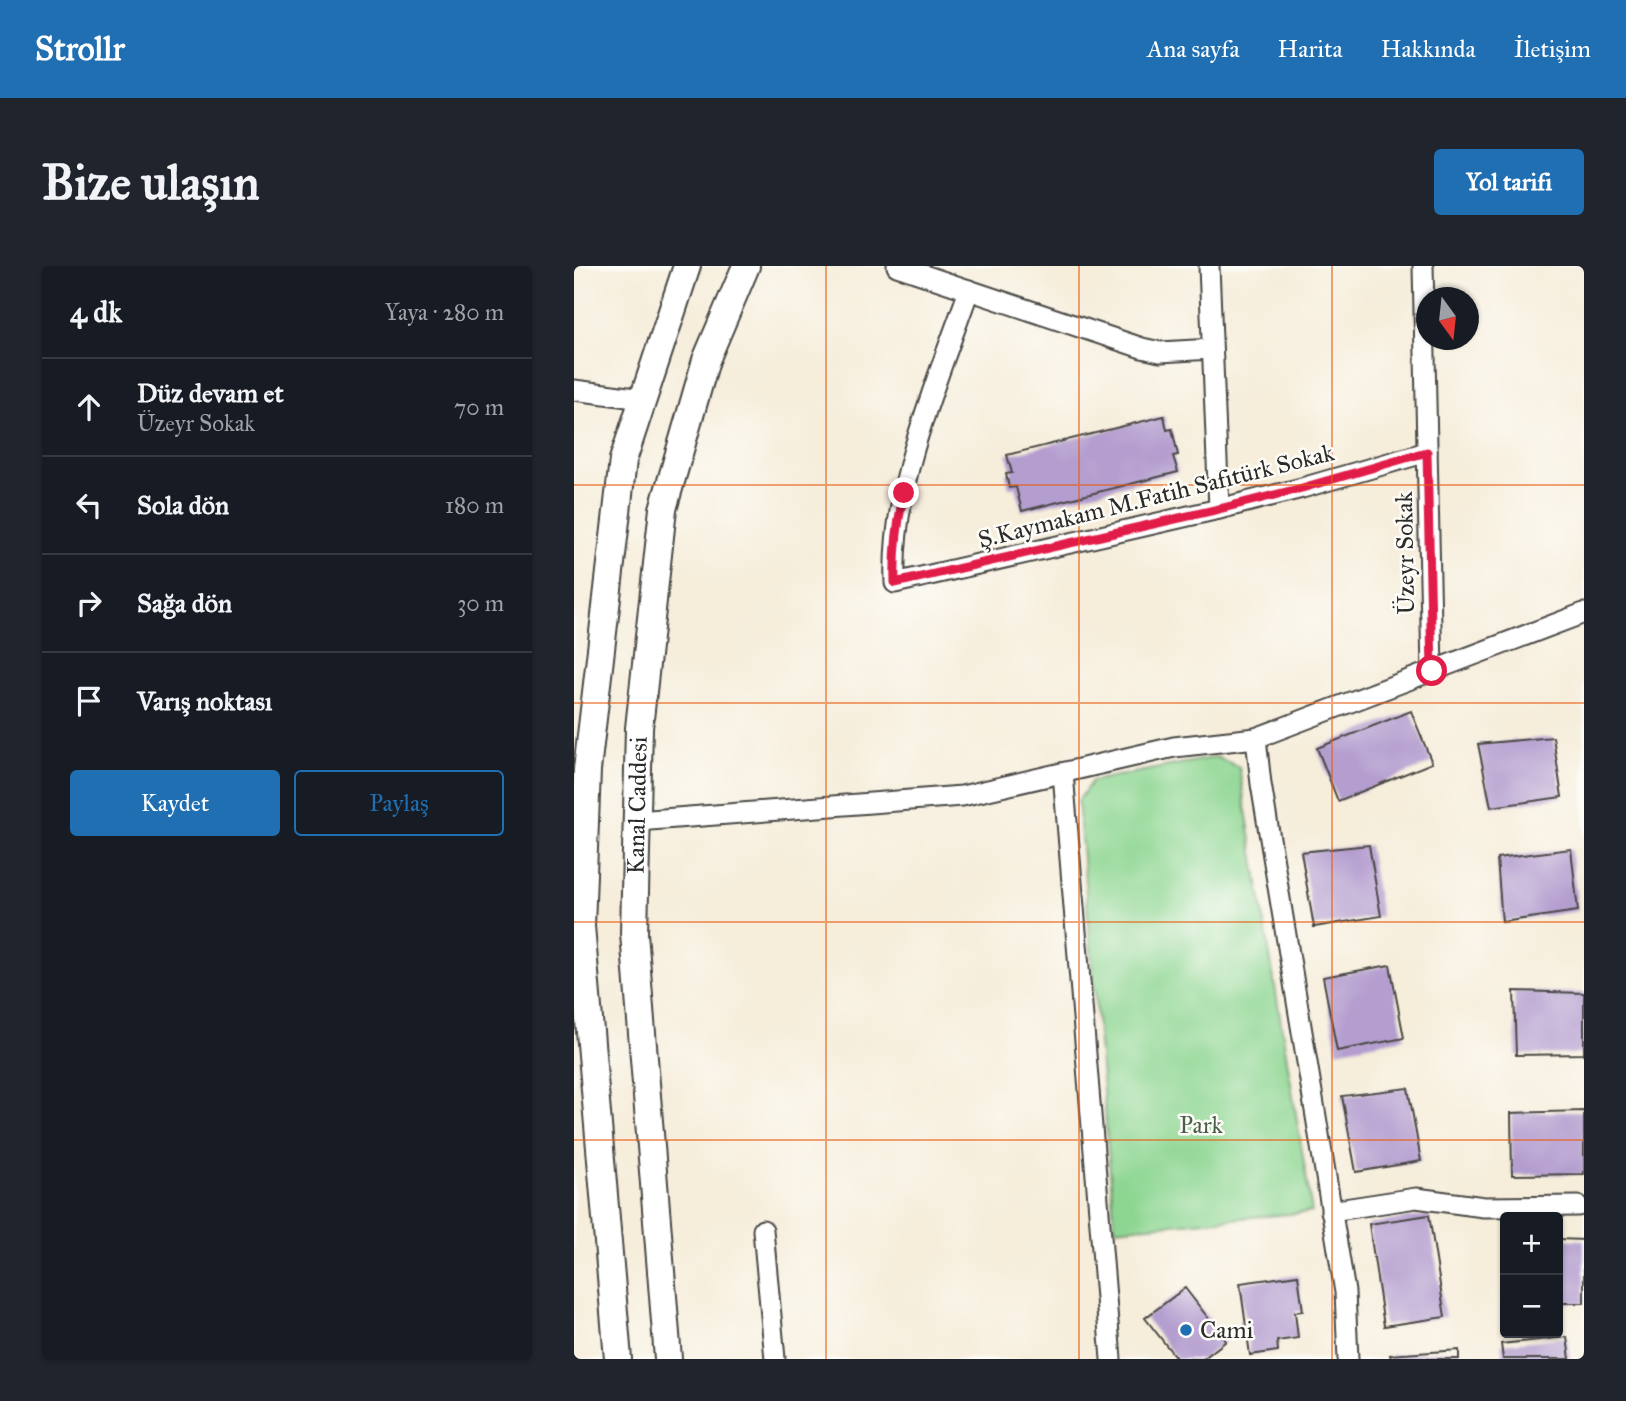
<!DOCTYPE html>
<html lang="tr">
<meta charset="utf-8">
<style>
:root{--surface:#171b24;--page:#20242c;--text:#f1f3f6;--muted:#9ea1a6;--line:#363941;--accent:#1f6fb2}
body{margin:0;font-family:"IM FELL Great Primer",serif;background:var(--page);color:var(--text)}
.controls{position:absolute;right:21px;bottom:21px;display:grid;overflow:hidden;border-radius:7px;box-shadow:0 2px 5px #0004}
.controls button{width:63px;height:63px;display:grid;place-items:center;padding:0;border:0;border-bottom:2px solid var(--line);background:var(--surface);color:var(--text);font:35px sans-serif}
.compass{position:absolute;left:842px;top:21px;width:63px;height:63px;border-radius:50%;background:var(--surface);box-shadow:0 2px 5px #0004;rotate:165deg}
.stop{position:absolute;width:21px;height:21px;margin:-16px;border:5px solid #e11d48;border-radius:50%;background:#fff}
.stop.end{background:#e11d48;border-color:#fff;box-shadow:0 2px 7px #0008}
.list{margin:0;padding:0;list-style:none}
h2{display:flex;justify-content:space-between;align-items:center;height:91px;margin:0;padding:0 28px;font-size:30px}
h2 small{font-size:23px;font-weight:400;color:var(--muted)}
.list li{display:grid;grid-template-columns:46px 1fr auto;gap:21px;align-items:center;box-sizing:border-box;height:98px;padding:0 28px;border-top:2px solid var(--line)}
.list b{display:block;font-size:26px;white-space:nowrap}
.list p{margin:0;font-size:23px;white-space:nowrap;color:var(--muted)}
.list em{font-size:23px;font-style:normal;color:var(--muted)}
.actions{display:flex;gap:14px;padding:21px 28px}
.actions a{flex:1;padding:16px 0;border:2px solid var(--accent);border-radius:7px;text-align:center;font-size:24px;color:var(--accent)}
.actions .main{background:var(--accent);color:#fff}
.icon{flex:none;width:38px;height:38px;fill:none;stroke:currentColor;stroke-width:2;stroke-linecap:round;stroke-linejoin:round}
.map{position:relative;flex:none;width:1010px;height:1093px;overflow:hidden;border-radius:7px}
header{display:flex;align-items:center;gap:42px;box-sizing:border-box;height:98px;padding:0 35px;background:var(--accent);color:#fff}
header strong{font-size:33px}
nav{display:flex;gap:38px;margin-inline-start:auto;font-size:24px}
.intro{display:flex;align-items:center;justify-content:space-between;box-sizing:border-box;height:168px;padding:0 42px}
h1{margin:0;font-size:49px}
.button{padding:18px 32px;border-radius:7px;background:var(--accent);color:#fff;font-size:24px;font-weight:700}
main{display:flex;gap:42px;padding:0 42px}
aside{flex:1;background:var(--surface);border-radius:7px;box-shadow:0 2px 5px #0004}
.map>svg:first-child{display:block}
</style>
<header>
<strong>Strollr</strong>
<nav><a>Ana sayfa</a><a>Harita</a><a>Hakkında</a><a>İletişim</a></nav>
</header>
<div class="intro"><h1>Bize ulaşın</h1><a class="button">Yol tarifi</a></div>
<main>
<aside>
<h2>4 dk<small>Yaya · 280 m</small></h2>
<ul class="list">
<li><svg class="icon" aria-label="ahead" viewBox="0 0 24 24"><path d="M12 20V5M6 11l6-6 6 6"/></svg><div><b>Düz devam et</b><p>Üzeyr Sokak</p></div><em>70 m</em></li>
<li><svg class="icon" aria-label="left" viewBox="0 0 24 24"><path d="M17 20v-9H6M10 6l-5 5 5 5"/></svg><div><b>Sola dön</b></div><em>180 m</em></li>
<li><svg class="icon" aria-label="right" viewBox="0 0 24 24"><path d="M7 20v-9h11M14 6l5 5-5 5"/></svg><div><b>Sağa dön</b></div><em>30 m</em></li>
<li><svg class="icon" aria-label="arrive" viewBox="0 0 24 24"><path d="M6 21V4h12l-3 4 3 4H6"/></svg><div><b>Varış noktası</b></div></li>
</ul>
<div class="actions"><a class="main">Kaydet</a><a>Paylaş</a></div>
</aside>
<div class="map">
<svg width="1010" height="1093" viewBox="0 0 1010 1093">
<rect width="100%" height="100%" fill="#fdfcf7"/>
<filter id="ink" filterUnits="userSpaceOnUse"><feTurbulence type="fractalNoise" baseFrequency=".0143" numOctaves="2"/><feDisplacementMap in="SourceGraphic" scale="14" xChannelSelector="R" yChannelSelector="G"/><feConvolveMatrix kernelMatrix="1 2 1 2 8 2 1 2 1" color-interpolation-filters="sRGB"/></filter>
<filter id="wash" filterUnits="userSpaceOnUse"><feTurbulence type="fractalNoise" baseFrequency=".00686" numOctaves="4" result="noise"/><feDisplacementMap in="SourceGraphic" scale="28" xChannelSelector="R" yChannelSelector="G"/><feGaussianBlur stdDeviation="1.57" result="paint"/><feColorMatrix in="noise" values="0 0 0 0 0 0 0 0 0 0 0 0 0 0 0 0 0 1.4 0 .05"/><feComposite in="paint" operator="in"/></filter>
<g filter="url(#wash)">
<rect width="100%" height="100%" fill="#f6edda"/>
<polygon fill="#8dd692" stroke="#5c805e" stroke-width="2" points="642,491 665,501 738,946 541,963 504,535 518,515"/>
<g id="blocks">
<g fill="#b49dcf">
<polygon points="590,150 593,164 598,163 604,189 599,190 604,206 448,245 442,221 435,222 432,208 438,207 433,189"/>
<polygon points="837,445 858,497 764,535 743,482"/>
<polygon points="979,471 988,531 917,541 904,478"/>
<polygon points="795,579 807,650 740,661 727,586"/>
<polygon points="997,583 1004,645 928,656 923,592"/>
<polygon points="816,699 830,772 763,785 749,711"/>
<polygon points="940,725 1010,727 1010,788 942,789"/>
<polygon points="834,822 847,895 782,906 768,830"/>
<polygon points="1010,845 1010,908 938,909 937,847"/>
<polygon points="855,949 871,1051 810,1060 795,958"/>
<polygon points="984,973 1010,974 1010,1037 984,1037"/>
<polygon points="724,1009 729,1045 721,1046 724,1072 703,1075 704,1085 676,1089 666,1017"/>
<polygon points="611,1022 652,1075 629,1093 603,1093 571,1052"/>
<polygon points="993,1071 996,1093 929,1093 927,1078"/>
<polygon points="885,1084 885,1093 817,1093 816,1089"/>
</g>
</g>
</g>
<g filter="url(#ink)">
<use href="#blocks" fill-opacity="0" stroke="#494845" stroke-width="2"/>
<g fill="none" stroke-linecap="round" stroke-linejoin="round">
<defs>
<g id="street">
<polyline points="323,0 568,82 586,86 638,83"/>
<polyline points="635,0 645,243"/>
<polyline points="849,0 858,405"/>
<path d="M395,24c-32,92 -78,194 -74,293l324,-74 83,-21 125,-36"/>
<polyline points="0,124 69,133"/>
<polyline points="489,507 537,1093"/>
<polyline points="63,555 388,530 600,481 682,472"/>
<polyline points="757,945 842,932 910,941 1004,940"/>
<polyline points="189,964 201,1093"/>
<polyline points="774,1093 771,1026 687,518 682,472 1010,347"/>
</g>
<g id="secondary">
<polyline points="44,1093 7,660 13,504 49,194 113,0"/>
<path id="s1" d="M94,1093l-34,-426 5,-205 24,-219 43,-149 40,-94"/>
</g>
</defs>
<use href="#street" stroke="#494845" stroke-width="23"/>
<use href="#secondary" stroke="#494845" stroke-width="30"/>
<use href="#street" stroke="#fff" stroke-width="19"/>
<use href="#secondary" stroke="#fff" stroke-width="26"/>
</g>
</g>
<g fill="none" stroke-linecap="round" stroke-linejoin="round" filter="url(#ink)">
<path stroke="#e11d48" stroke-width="9" d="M330,227c-7,30 -10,59 -9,90l324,-74 83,-21 125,-36 5,219"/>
</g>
<path fill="none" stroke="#e8590c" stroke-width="2" stroke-opacity="0.55" d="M252,0v1093M505,0v1093M758,0v1093M0,219h1010M0,437h1010M0,656h1010M0,874h1010"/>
<circle fill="#1f6fb2" stroke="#fdfcf7" stroke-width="2.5" cx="612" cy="1064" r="7"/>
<g text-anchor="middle" stroke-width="5" stroke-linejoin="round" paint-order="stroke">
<g font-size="24" fill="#2b2b2b" stroke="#fdfcf7">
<text transform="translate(582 230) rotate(-14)" y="8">Ş.Kaymakam M.Fatih Safitürk Sokak</text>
<text transform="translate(831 287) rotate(-91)" y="8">Üzeyr Sokak</text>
<text dy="8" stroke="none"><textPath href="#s1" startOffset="555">Kanal Caddesi</textPath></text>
</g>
<g font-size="24" fill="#485e4a" stroke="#fdfcf7">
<text x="627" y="867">Park</text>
</g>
<g font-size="24" fill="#2b2b2b" stroke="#fdfcf7" text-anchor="start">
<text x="626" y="1072">Cami</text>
</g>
</g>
</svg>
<div class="controls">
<button>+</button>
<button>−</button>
</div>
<svg class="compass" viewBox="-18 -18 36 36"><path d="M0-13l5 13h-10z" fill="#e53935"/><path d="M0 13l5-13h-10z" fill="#9ea1a6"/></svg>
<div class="stop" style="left:858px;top:405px"></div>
<div class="stop end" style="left:330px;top:227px"></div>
</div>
</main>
